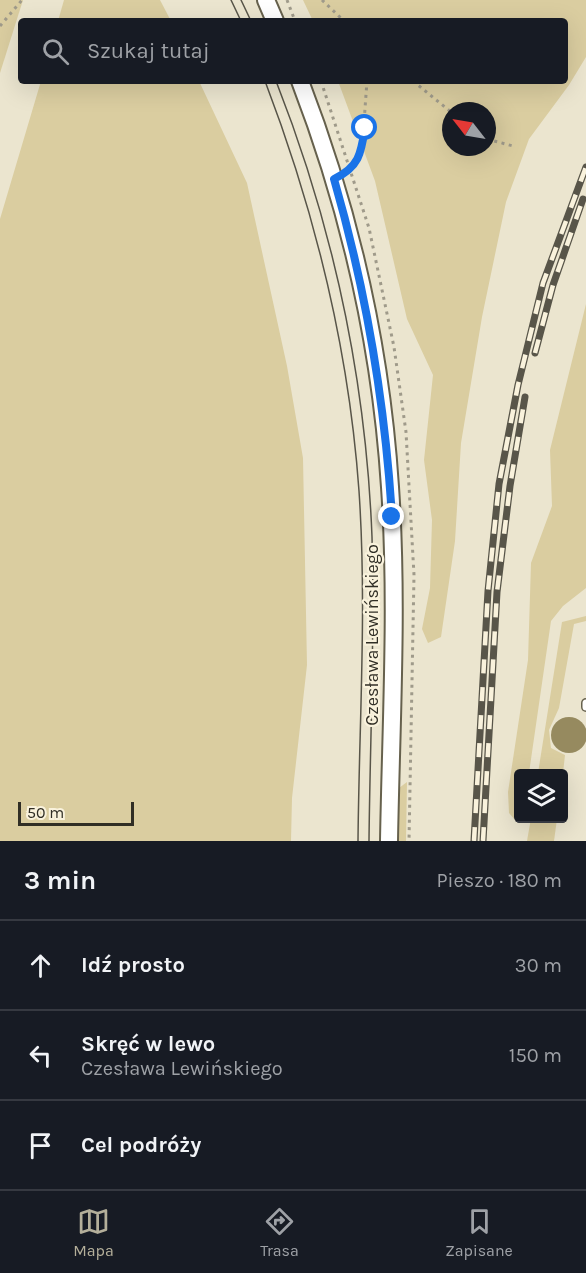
<!DOCTYPE html>
<html lang="pl">
<meta charset="utf-8">
<style>
:root{--surface:#171b24;--page:#242831;--text:#f1f3f6;--muted:#9ea1a6;--line:#363941;--accent:#b4af9a}
body{margin:0;font-family:Karla,sans-serif;background:var(--page);color:var(--text)}
.controls{position:absolute;right:18px;bottom:18px;display:grid;overflow:hidden;border-radius:6px;box-shadow:0 6px 24px #0002}
.controls button{width:54px;height:54px;display:grid;place-items:center;padding:0;border:0;border-bottom:2px solid var(--line);background:var(--surface);color:var(--text);font:30px sans-serif}
.compass{position:absolute;left:442px;top:102px;width:54px;height:54px;border-radius:50%;background:var(--surface);box-shadow:0 6px 24px #0002;rotate:301deg}
.scale{position:absolute;left:18px;bottom:15px;width:116px;box-sizing:border-box;padding-left:6px;border:3px solid #302e25;border-top:0;font-size:16px;line-height:21px;white-space:nowrap;color:#302e25;-webkit-text-stroke:4px #f9f2dc;paint-order:stroke}
.stop{position:absolute;width:18px;height:18px;margin:-14px;border:4px solid #1a73e8;border-radius:50%;background:#fff}
.stop.end{background:#1a73e8;border-color:#fff;box-shadow:0 2px 6px #0008}
.list{margin:0;padding:0;list-style:none}
h2{display:flex;justify-content:space-between;align-items:center;height:78px;margin:0;padding:0 24px;font-size:26px}
h2 small{font-size:20px;font-weight:400;color:var(--muted)}
.list li{display:grid;grid-template-columns:39px 1fr auto;gap:18px;align-items:center;box-sizing:border-box;height:90px;padding:0 24px;border-top:2px solid var(--line)}
.list b{display:block;font-size:22px;white-space:nowrap}
.list p{margin:0;font-size:20px;white-space:nowrap;color:var(--muted)}
.list em{font-size:20px;font-style:normal;color:var(--muted)}
.icon{flex:none;width:33px;height:33px;fill:none;stroke:currentColor;stroke-width:2;stroke-linecap:round;stroke-linejoin:round}
.map{position:relative;flex:none;width:586px;height:841px;overflow:hidden}
.search{position:absolute;background:var(--surface);box-shadow:0 6px 24px #0002;left:18px;right:18px;top:18px;height:66px;display:flex;align-items:center;gap:15px;box-sizing:border-box;padding:0 21px;border-radius:6px;color:var(--muted);font-size:22px}
.sheet{height:348px;background:var(--surface)}
nav{display:flex;justify-content:space-around;align-items:center;box-sizing:border-box;height:84px;border-top:2px solid var(--line);background:var(--surface);font-size:16px;color:var(--muted)}
nav a{display:grid;justify-items:center;gap:3px}
nav .on{color:var(--accent)}
.map>svg:first-child{display:block}
</style>
<div class="map">
<svg width="586" height="841" viewBox="0 0 586 841">
<rect width="100%" height="100%" fill="#ebe5cf"/>
<g fill="#dacda0" fill-rule="evenodd">
<polygon points="0,0 23,0 0,73"/>
<polygon points="64,0 160,0 171,21 58,21"/>
<path d="M303,0h283v57l-17,28 -40,54 -23,63 -24,115 -21,126 -6,98 -14,96 -13,6 -6,-14 8,-41 2,-68 -8,-60 9,-85 -26,-56 -32,-138 -37,-100h227v-60h-252zM451,111h36v36h-36z"/>
<polygon points="41,81 199,81 247,183 287,366 303,458 307,665 292,798 291,841 0,841 0,219"/>
<polygon points="586,304 586,588 563,606 551,621 529,773 518,774 518,817 516,821 509,813 508,792 528,660 531,563 552,506 550,450"/>
<polygon points="586,616 586,621 574,624 559,708 549,730 551,748 565,755 563,773 538,773 562,622"/>
<polygon points="407,782 406,841 398,841 399,788"/>
<polygon points="531,818 557,819 554,841 527,841"/>
</g>
<circle fill="#968a5f" cx="569" cy="735" r="18"/>
<g fill="none" stroke-linecap="round" stroke-linejoin="round">
<defs>
<polyline id="service" points="586,703 586,707"/>
<g id="tertiary">
<polyline points="266,0 275,21"/>
<path d="M300,81c50,130 81,267 90,406 8,117 1,236 -1,354"/>
</g>
</defs>
<use href="#service" stroke="#66614d" stroke-width="10"/>
<use href="#tertiary" stroke="#66614d" stroke-width="20"/>
<g stroke="#9f9a8a" stroke-width="3" stroke-dasharray="3 4.5" stroke-linecap="butt">
<polyline points="287,0 295,21"/>
<polyline points="322,0 344,21"/>
<polyline points="0,26 22,0"/>
<polyline points="321,81 369,228 394,347 406,432 414,575 409,841"/>
<polyline points="413,81 451,112"/>
<polyline points="487,139 513,146"/>
<polyline points="351,170 362,150 367,81"/>
</g>
<use href="#service" stroke="#fff" stroke-width="7"/>
<use href="#tertiary" stroke="#fff" stroke-width="16"/>
<g stroke="#585549" stroke-width="1.5">
<polyline points="231,0 241,21"/>
<polyline points="241,0 251,21"/>
<path d="M265,81c50,131 84,270 94,410 8,117 0,234 -1,350"/>
<path d="M276,81c57,145 90,300 96,456 3,101 -2,203 -3,304"/>
</g>
<defs>
<g id="rail">
<polyline points="535,353 553,285 583,199"/>
<polyline points="474,841 488,591 499,484 518,385 543,283 586,167"/>
<polyline points="483,841 497,592 510,486 525,397"/>
</g>
</defs>
<use href="#rail" stroke="#585549" stroke-width="7"/>
<use href="#rail" stroke="#f9f2dc" stroke-width="4.5" stroke-dasharray="14" stroke-linecap="butt"/>
</g>
<g fill="none" stroke-linecap="round" stroke-linejoin="round">
<path stroke="#1a73e8" stroke-width="8" d="M365,128c-4,26 -6,39 -31,51 32,111 51,223 58,338"/>
</g>
<g text-anchor="middle" stroke-width="4.5" stroke-linejoin="round" paint-order="stroke">
<g font-size="18" fill="#302e25" stroke="#f9f2dc">
<text transform="translate(372 635) rotate(-90)" y="6">Czesława Lewińskiego</text>
</g>
</g>
</svg>
<div class="controls">
<button><svg class="icon" aria-label="layers" viewBox="0 0 24 24"><path d="M12 4l9 5-9 5-9-5zM3 14l9 5 9-5"/></svg></button>
</div>
<svg class="compass" viewBox="-18 -18 36 36"><path d="M0-13l5 13h-10z" fill="#e53935"/><path d="M0 13l5-13h-10z" fill="#9ea1a6"/></svg>
<div class="scale">50 m</div>
<div class="stop" style="left:365px;top:128px"></div>
<div class="stop end" style="left:392px;top:517px"></div>
<div class="search"><svg class="icon" aria-label="search" viewBox="0 0 24 24"><circle cx="10" cy="10" r="6"/><path d="M15 15l6 6"/></svg>Szukaj tutaj</div>
</div>
<section class="sheet">
<h2>3 min<small>Pieszo · 180 m</small></h2>
<ul class="list">
<li><svg class="icon" aria-label="ahead" viewBox="0 0 24 24"><path d="M12 20V5M6 11l6-6 6 6"/></svg><div><b>Idź prosto</b></div><em>30 m</em></li>
<li><svg class="icon" aria-label="left" viewBox="0 0 24 24"><path d="M17 20v-9H6M10 6l-5 5 5 5"/></svg><div><b>Skręć w lewo</b><p>Czesława Lewińskiego</p></div><em>150 m</em></li>
<li><svg class="icon" aria-label="arrive" viewBox="0 0 24 24"><path d="M6 21V4h12l-3 4 3 4H6"/></svg><div><b>Cel podróży</b></div></li>
</ul>
</section>
<nav>
<a class="on"><svg class="icon" aria-label="map" viewBox="0 0 24 24"><path d="M3 6l6-2 6 2 6-2v14l-6 2-6-2-6 2zM9 4v14M15 6v14"/></svg>Mapa</a>
<a><svg class="icon" aria-label="directions" viewBox="0 0 24 24"><path d="M12 3l9 9-9 9-9-9zM9 14v-3h6M13 9l2 2-2 2"/></svg>Trasa</a>
<a><svg class="icon" aria-label="saved" viewBox="0 0 24 24"><path d="M7 4h10v16l-5-4-5 4z"/></svg>Zapisane</a>
</nav>
